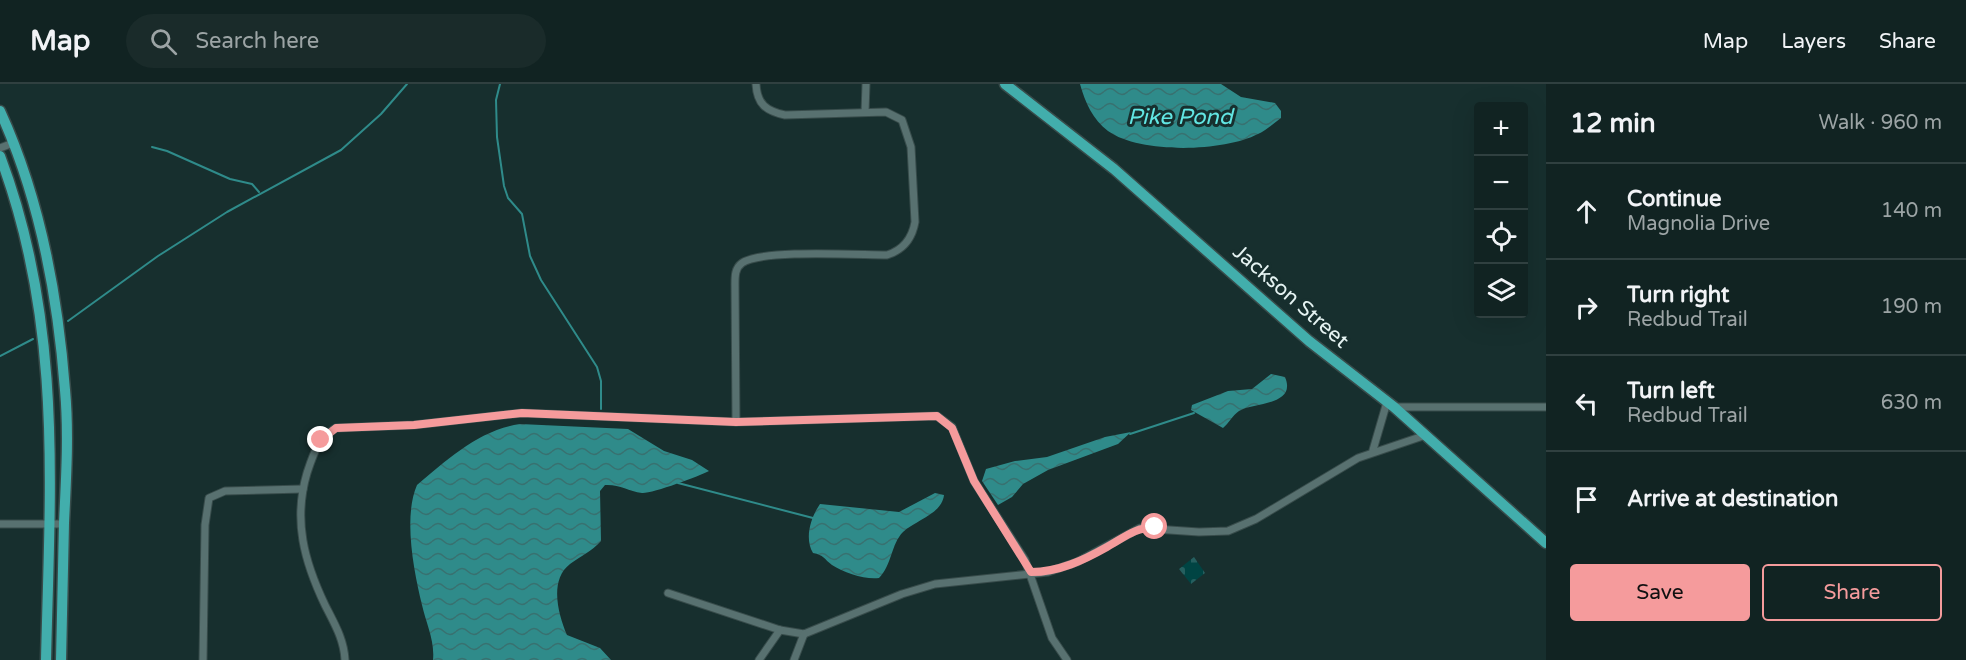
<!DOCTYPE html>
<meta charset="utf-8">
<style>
:root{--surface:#112322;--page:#1a2b2a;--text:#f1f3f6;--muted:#9ca4a5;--line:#304040;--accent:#f59b9c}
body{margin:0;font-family:"Varela Round",sans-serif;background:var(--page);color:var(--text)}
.controls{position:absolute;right:18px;top:18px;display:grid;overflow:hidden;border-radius:6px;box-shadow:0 6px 24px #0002}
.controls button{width:54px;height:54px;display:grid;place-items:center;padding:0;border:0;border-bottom:2px solid var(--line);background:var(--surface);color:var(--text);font:30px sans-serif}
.stop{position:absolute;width:18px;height:18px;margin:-14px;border:4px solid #f59b9c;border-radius:50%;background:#fff}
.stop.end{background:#f59b9c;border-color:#fff;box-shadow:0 2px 6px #0008}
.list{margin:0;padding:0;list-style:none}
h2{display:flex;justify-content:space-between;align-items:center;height:78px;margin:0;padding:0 24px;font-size:26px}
h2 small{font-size:20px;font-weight:400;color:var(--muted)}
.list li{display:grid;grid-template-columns:39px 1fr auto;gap:18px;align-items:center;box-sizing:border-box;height:96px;padding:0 24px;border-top:2px solid var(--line)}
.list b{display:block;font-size:22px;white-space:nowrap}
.list p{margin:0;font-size:20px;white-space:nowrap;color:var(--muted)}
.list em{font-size:20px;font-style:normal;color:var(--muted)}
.actions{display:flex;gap:12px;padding:18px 24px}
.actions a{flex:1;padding:14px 0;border:2px solid var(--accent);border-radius:6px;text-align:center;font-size:21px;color:var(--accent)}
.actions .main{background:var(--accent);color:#111}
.icon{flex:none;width:33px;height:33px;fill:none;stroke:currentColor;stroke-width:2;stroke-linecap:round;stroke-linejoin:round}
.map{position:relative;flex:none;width:1546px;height:576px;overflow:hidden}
header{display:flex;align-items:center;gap:36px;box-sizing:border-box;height:84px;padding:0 30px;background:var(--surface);border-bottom:2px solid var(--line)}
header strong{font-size:28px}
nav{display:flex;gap:33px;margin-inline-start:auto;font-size:21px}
.search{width:420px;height:54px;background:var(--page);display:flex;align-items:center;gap:15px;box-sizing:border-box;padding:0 21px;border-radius:33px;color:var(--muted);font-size:22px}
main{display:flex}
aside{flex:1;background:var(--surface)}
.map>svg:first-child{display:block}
</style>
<header>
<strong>Map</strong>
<div class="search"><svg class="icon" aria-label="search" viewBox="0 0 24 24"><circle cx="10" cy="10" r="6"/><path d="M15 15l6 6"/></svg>Search here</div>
<nav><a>Map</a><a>Layers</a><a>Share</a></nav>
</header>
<main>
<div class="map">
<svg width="1546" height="576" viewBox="0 0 1546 576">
<defs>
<pattern id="cemetery-stones" width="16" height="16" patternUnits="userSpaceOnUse" patternTransform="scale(1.5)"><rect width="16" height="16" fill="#004443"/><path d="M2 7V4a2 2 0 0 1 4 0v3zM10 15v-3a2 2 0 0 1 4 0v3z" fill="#255f5f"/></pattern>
<pattern id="water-waves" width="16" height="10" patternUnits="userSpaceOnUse" patternTransform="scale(1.5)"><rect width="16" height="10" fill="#2f8b8a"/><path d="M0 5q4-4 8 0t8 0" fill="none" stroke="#387170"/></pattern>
</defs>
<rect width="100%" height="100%" fill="#172f2e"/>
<polygon fill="url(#cemetery-stones)" points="1194,473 1205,489 1191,500 1179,485"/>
<g fill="url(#water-waves)">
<path d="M1080,0h141l20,13 34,6 6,8v7c-8,6 -15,12 -23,16 -35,18 -118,20 -150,-3 -15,-11 -23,-29 -28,-47z"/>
<path d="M1271,290l14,3c12,29 -31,25 -46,34 -7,5 -10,12 -16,17l-32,-18 1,-5 36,-14 24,-2z"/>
<path d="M520,340l108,5 36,22 28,9 17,11c-9,5 -58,23 -67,22 -14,-2 -23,-9 -37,-8l-5,6 1,50c-10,11 -19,14 -31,23 -21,16 -12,50 -3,71l33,13 11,12h-178c2,-19 -7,-37 -11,-55 -8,-33 -19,-88 -5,-120 31,-26 62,-55 103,-61z"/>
<polygon points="1131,348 1118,360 1048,386 1023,400 1012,413 998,421 982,397 986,385 1015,377 1047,373 1105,353"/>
<path d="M935,409l9,2c-2,19 -28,25 -41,37 -12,12 -11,33 -24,46 -13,2 -35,-5 -47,-13 -8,-6 -8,-10 -19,-12 -9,-15 -2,-36 7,-49l79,8z"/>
</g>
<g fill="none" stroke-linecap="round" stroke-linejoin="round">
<g stroke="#2f8b8a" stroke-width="2">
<polyline points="500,0 496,16 497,53 504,102 508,114 522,130 530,172 541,196 597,283 601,297 601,325"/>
<polyline points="152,63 167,67 230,95 252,100 259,108"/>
<polyline points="68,237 158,172 227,128 341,66 381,30 407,0"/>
<polyline points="0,272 33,255"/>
<polyline points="1130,350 1194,329"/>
<polyline points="678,399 813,434"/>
</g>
<defs>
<g id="street">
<polyline points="865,28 866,0"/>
<polyline points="0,64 13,59"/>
<polyline points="1394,323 1546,323"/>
<path d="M736,338l-1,-138c0,-8 0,-16 7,-21 20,-14 116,-8 145,-8 16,-5 25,-16 28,-33l-4,-75 -9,-27 -16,-8 -101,3c-19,-4 -28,-11 -29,-31"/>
<polyline points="1373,366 1387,318"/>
<polyline points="0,440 64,440"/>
<polyline points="668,509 780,546 804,550 902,510 935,500 1048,488 1077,478 1140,444 1199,448 1228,447 1256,435 1358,374 1426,351"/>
<polyline points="203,576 205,441 209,414 225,407 303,405"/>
<path d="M345,576c-1,-21 -11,-37 -20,-55 -21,-44 -32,-85 -18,-132 6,-18 11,-35 29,-45l78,-3 108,-12 214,9 201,-6 15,11 22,54 51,79 27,78 15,22"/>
<polyline points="759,576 780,546"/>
<polyline points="794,576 804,550"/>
</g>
<g id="primary">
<polyline points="1005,0 1114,85 1309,257 1394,323 1546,459"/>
<path d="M0,27c39,85 58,186 65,279 4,44 1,89 -1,133 -1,46 -2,91 -3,137"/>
<path d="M0,72c63,167 50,330 46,504"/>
</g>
</defs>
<use href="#street" stroke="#384c4b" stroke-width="9"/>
<use href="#primary" stroke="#384c4b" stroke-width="13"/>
<use href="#street" stroke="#587170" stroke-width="7"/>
<use href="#primary" stroke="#42aeac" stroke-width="10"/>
</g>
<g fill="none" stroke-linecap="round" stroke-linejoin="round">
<path stroke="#f59b9c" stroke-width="8" d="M321,356l15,-12 78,-3 108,-12 214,9 201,-6 15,12 22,53 57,91c28,0 53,-12 76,-25 18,-10 27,-19 48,-20"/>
</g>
<g text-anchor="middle" stroke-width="6" stroke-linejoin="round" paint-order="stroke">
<g font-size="21" fill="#e5f3f2" stroke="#172f2e">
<text transform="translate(1291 212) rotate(41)" y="7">Jackson Street</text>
</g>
<g font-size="22" font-style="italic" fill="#62e6e3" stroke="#172f2e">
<text x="1180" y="40">Pike Pond</text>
</g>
</g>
</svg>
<div class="controls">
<button>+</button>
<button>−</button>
<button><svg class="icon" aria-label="locate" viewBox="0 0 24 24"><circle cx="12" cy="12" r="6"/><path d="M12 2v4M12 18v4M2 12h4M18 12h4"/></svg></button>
<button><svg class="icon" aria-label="layers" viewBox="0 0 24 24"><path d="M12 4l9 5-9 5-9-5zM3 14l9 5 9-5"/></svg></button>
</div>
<div class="stop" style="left:1155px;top:443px"></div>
<div class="stop end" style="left:321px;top:356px"></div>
</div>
<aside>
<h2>12 min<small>Walk · 960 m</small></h2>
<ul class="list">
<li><svg class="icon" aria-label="ahead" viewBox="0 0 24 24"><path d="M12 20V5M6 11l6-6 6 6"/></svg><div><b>Continue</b><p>Magnolia Drive</p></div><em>140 m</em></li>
<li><svg class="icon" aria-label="right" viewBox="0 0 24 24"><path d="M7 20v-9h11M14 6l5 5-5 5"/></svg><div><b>Turn right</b><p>Redbud Trail</p></div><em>190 m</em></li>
<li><svg class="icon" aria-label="left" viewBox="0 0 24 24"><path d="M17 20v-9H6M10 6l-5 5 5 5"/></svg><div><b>Turn left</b><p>Redbud Trail</p></div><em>630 m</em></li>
<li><svg class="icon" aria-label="arrive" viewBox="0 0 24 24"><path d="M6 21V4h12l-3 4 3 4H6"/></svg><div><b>Arrive at destination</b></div></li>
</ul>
<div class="actions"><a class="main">Save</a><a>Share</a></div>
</aside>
</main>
